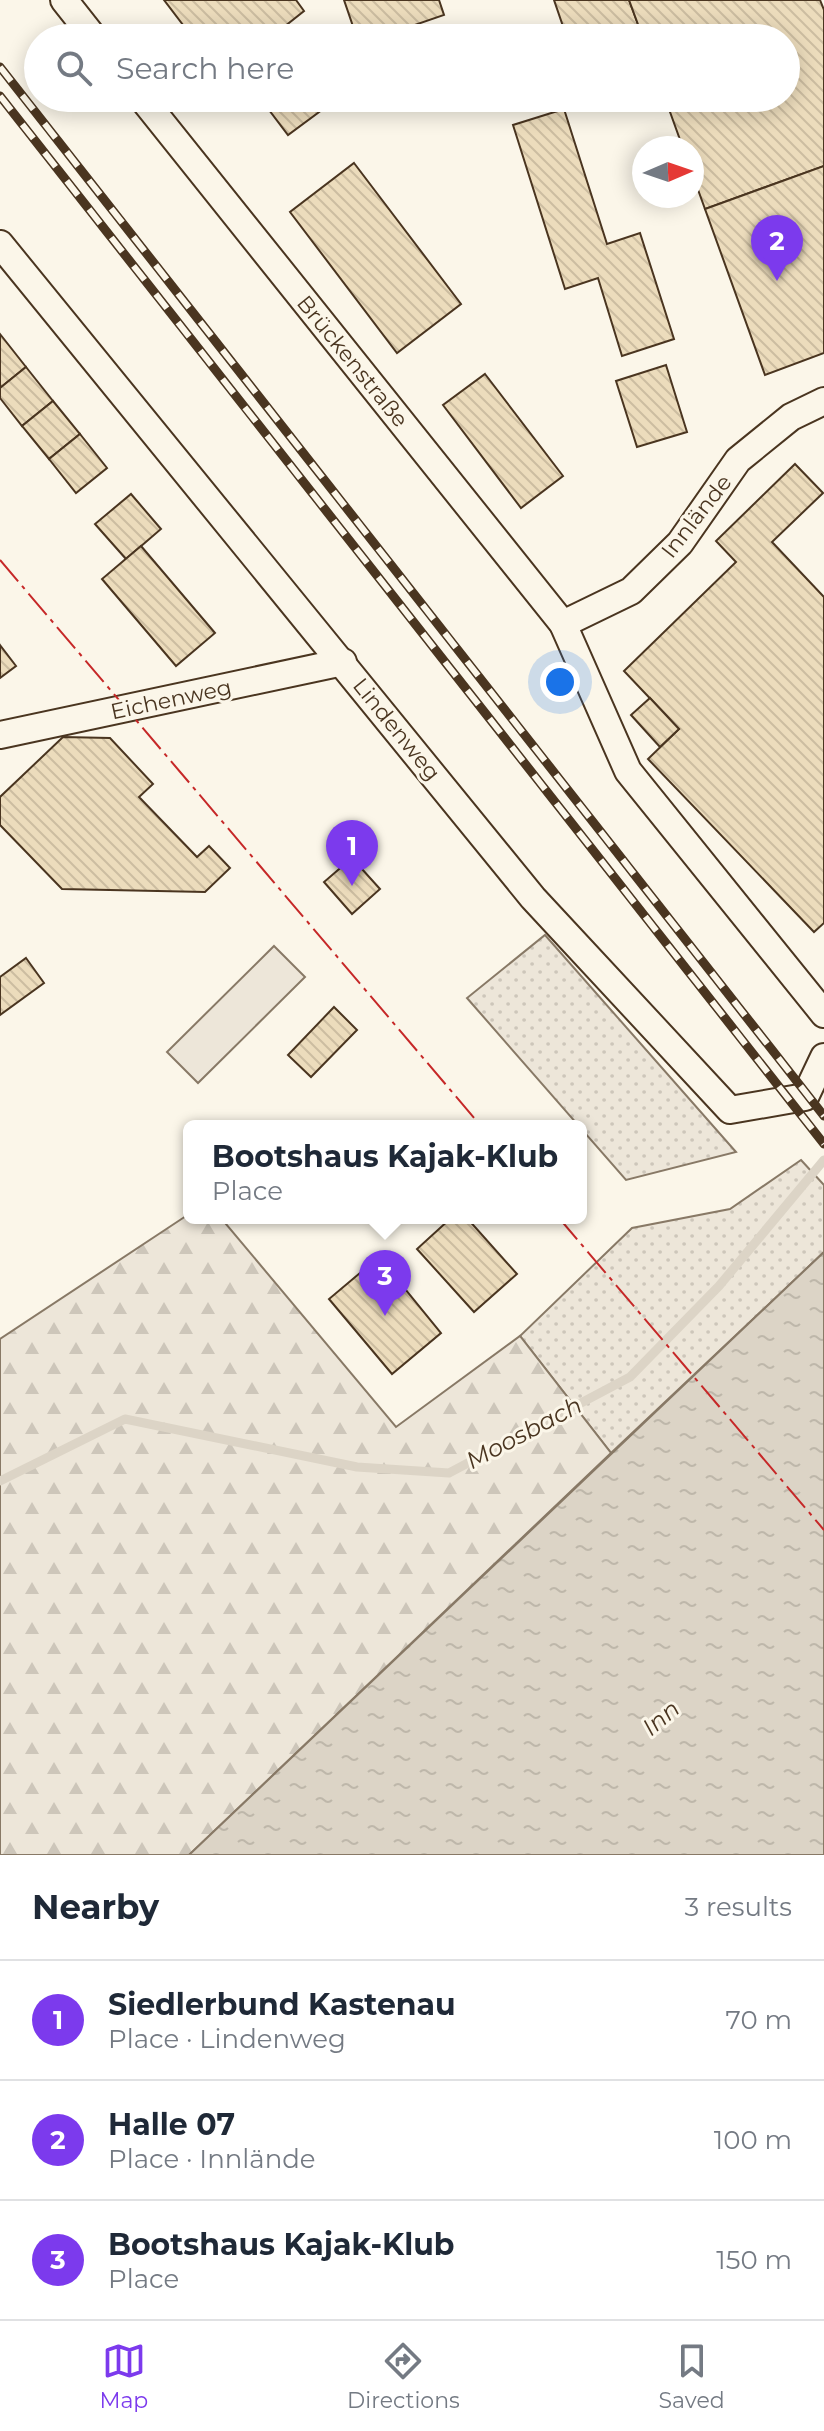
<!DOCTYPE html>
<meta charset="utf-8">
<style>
:root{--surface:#fff;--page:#f2f2f3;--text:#1f2937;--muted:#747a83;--line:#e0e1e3;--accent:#7c3aed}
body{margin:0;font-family:Montserrat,sans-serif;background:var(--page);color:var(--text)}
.compass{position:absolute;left:632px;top:136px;width:72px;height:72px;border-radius:50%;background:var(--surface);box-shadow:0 4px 20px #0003;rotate:88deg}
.you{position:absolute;left:560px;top:682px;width:28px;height:28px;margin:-20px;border:6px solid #fff;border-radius:50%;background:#1a73e8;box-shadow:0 0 0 12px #1a73e833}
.badge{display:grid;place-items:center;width:52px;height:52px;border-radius:50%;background:var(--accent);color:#fff;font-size:26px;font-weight:700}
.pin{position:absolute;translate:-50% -66px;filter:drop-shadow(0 2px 4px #0008)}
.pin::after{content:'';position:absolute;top:42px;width:28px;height:24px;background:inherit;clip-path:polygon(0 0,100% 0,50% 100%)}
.popup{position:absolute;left:183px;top:1120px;width:404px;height:104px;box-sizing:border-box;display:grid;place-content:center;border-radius:12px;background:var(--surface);filter:drop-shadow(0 2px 6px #0005);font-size:26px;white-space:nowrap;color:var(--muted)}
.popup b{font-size:30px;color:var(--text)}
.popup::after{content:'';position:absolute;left:50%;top:100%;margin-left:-16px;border:16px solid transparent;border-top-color:var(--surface)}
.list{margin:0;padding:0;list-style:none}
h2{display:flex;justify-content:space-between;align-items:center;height:104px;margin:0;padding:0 32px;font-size:34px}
h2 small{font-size:26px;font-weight:400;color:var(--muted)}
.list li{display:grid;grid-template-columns:52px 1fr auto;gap:24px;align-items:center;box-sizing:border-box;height:120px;padding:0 32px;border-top:2px solid var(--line)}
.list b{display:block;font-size:30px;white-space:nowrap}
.list p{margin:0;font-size:26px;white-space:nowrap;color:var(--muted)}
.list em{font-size:26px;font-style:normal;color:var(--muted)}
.icon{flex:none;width:44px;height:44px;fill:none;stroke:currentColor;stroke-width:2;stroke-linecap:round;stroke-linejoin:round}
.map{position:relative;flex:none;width:824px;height:1855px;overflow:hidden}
.search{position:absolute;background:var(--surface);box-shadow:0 4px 20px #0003;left:24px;right:24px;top:24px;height:88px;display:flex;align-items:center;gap:20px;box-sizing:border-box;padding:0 28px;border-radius:44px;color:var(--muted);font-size:30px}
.sheet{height:464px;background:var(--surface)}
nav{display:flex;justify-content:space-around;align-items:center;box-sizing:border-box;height:112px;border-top:2px solid var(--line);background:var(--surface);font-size:22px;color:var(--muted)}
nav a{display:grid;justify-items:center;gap:4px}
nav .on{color:var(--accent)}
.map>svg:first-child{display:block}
</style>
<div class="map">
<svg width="824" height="1855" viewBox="0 0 824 1855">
<defs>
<pattern id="grass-dots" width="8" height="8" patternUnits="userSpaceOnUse" patternTransform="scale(2)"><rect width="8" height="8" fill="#ede6d9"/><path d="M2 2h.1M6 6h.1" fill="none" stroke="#cdc6ba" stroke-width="1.8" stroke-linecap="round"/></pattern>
<pattern id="forest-firs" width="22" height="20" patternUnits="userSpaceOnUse" patternTransform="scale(2)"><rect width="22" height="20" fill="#ede6d9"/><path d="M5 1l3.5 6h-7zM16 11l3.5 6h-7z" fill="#cdc6ba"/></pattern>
<pattern id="water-ripples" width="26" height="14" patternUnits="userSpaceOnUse" patternTransform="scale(2)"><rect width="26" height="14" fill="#dcd4c6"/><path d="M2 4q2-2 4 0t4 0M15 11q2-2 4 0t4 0" fill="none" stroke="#beb7aa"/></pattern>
<pattern id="building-back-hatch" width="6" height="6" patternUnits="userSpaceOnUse" patternTransform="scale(2)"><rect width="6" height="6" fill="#ecdcbc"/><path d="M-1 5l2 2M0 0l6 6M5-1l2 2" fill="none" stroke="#ccbda1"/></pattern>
</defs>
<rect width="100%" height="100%" fill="#fbf6e9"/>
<g fill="url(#grass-dots)" stroke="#887966" stroke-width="2">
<polygon points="545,935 736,1152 626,1180 467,998"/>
<polygon points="801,1160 824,1185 824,1252 611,1453 520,1336 632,1228 730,1209"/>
</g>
<polygon fill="url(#forest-firs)" stroke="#887966" stroke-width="2" points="189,1214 189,1218 221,1218 396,1427 520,1336 611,1453 189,1855 0,1855 0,1339"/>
<polygon fill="#ede6d9" stroke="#887966" stroke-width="2" points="274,946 305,977 198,1083 167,1052"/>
<polygon fill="url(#water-ripples)" stroke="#887966" stroke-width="2" points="824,1252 824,1855 189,1855"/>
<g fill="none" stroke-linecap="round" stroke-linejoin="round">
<polyline stroke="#dcd4c6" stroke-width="9" points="0,1481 125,1419 357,1467 449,1473 630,1377 719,1286 824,1160"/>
</g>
<g fill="url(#building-back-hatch)" stroke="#4a3520" stroke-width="2">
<polygon points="164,0 296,0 304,11 270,38 193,38"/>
<polygon points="344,0 439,0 444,15 377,38 357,38"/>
<polygon points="554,0 629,0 642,35 633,38 567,38"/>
<polygon points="629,0 820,0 824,10 824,166 705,209 692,173 692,148 683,148 665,98 786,98 786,38 643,38"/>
<polygon points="260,98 338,98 288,135"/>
<polygon points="564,109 607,244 640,233 674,339 622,356 598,278 565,289 513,125"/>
<polygon points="354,163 461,304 397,353 290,212"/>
<polygon points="824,166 824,353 765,375 705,209"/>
<polygon points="0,334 26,367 0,388"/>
<polygon points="666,365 687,432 637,447 616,381"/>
<polygon points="26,367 53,401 22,426 0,398 0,388"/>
<polygon points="485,374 563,476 521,508 443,405"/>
<polygon points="53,401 80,434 49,459 22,426"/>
<polygon points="80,434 107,468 76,493 49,459"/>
<polygon points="795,464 823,493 772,542 824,597 824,923 814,932 648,759 679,729 624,671 736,562 716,541"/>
<polygon points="131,494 161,529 126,559 95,524"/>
<polygon points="141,546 215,633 176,666 102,579"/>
<polygon points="0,645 16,666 0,678"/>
<polygon points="650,698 679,729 660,747 631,715"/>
<polygon points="63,737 110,738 153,784 139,797 197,857 209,846 230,868 205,892 62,889 0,825 0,797"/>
<polygon points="352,858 380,889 352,914 324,882"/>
<polygon points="26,958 44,983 0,1015 0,977"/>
<polygon points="334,1007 357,1030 311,1077 288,1055"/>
<polygon points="451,1218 467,1218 517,1274 474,1312 417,1249"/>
<polygon points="379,1257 441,1333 392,1374 329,1299"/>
</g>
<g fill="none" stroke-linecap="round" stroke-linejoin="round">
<defs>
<g id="minor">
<polyline points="64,0 94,38"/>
<polyline points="142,98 563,624 628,771 824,1014"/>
<polyline points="0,244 533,898 730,1110 805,1097 824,1057"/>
<polyline points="563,624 631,591 680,543 738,460 791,417 824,401"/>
<polyline points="0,735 343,662"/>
</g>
</defs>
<use href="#minor" stroke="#4a3520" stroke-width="30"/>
<use href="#minor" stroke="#fbf6e9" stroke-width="26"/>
<defs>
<g id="rail">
<polyline points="0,67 824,1116"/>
<polyline points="0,96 824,1144"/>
</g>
</defs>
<use href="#rail" stroke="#4a3520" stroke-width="9"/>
<use href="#rail" stroke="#fbf6e9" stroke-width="6" stroke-dasharray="18" stroke-linecap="butt"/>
<g stroke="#c62828" stroke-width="2" stroke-dasharray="28 6 4 6" stroke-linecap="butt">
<polyline points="0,560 481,1126"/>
<polyline points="559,1218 824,1530"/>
</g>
</g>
<g text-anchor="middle" stroke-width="6" stroke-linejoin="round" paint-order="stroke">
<g font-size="22" fill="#4a3520" stroke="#fbf6e9">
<text transform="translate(353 361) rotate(51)" y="8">Brückenstraße</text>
<text transform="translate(696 516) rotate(-52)" y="8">Innlände</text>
<text transform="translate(171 699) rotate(-12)" y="8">Eichenweg</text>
<text transform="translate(397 729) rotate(51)" y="8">Lindenweg</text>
</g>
<g font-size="24" font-style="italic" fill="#4a3520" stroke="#fbf6e9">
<text transform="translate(524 1433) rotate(-28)" y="8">Moosbach</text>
<text transform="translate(661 1718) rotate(-40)" y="8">Inn</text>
</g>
</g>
</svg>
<svg class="compass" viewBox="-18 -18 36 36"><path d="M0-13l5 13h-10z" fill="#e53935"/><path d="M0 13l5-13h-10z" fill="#747a83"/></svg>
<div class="you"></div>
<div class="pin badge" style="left:352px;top:886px">1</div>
<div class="pin badge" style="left:777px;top:281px">2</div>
<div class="pin badge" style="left:385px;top:1316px">3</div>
<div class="popup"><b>Bootshaus Kajak-Klub</b>Place</div>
<div class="search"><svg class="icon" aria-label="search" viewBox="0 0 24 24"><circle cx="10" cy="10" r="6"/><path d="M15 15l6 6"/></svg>Search here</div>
</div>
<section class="sheet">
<h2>Nearby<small>3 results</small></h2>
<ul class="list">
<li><span class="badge">1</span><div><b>Siedlerbund Kastenau</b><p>Place · Lindenweg</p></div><em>70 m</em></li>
<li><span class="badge">2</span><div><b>Halle 07</b><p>Place · Innlände</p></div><em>100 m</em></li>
<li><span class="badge">3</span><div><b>Bootshaus Kajak-Klub</b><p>Place</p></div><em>150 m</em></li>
</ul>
</section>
<nav>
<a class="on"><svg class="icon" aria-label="map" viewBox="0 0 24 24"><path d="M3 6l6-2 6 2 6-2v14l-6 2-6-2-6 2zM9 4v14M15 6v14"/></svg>Map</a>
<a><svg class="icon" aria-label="directions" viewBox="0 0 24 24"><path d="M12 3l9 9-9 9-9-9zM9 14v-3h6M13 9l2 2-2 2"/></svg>Directions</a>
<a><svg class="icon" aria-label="saved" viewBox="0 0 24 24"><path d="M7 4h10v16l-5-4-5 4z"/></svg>Saved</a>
</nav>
